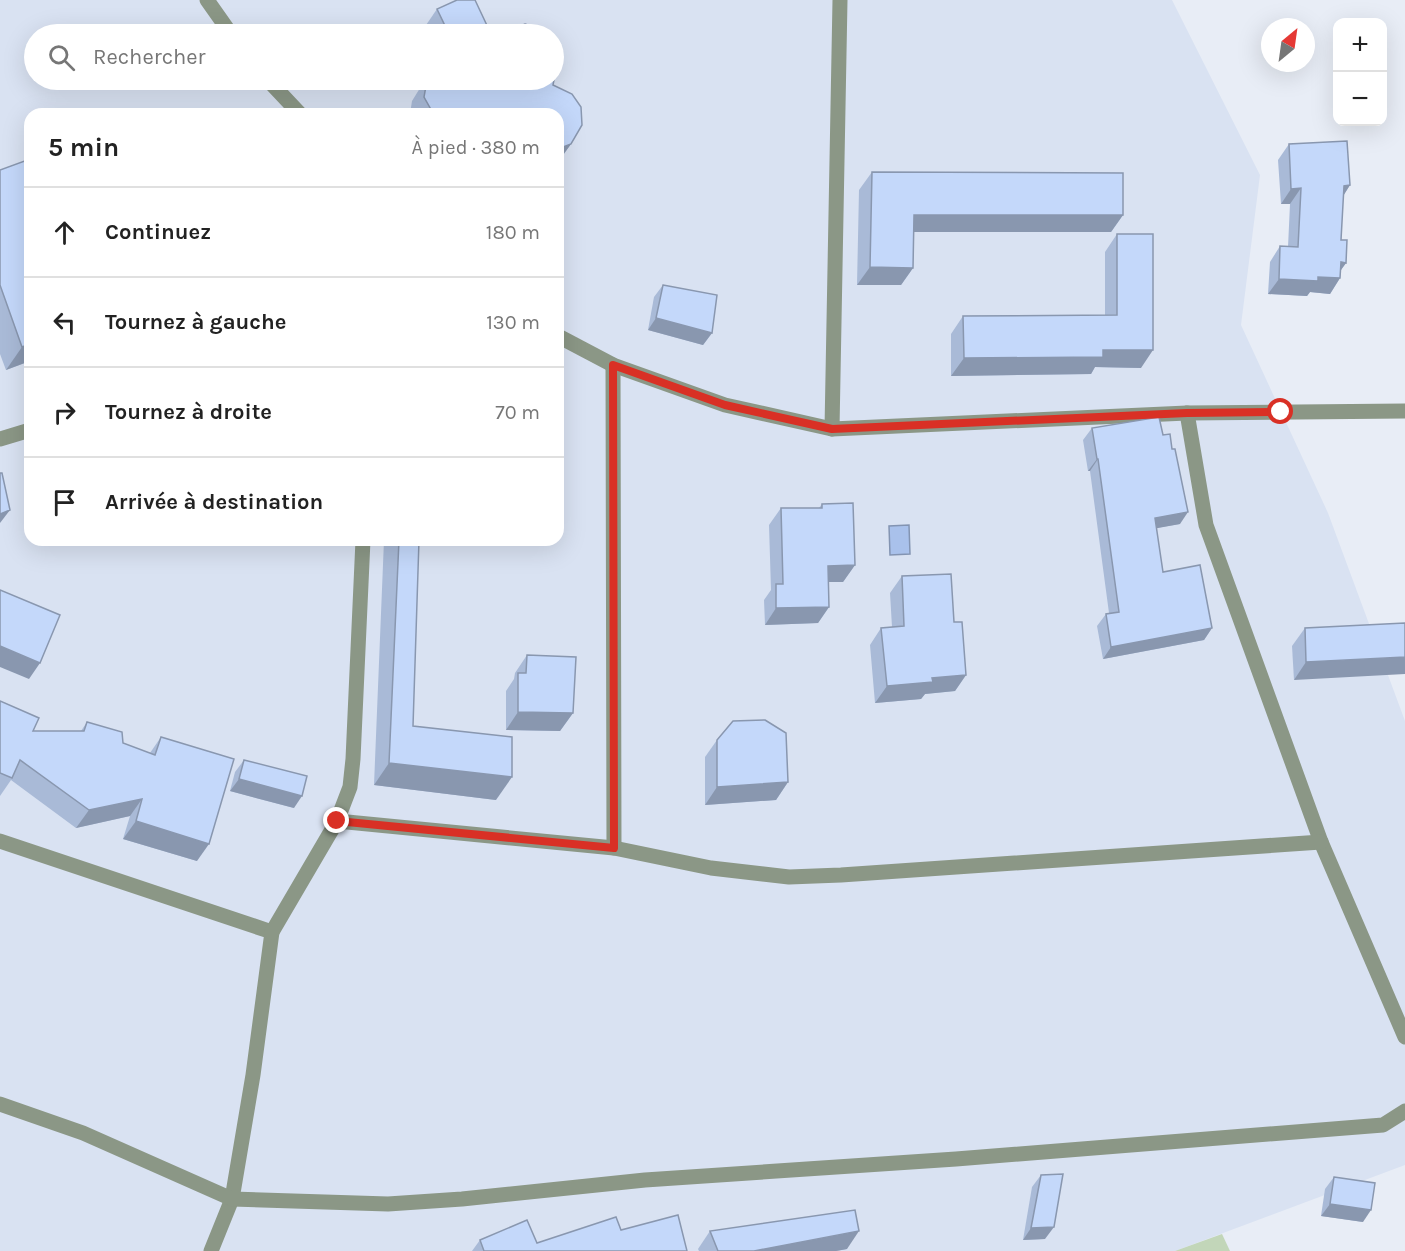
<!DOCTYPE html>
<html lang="fr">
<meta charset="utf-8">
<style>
:root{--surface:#fff;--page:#f6f6f6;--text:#222;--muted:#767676;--line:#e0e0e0}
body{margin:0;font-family:Karla,sans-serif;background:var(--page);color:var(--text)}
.controls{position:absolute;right:18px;top:18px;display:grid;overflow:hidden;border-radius:12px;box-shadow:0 6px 24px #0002}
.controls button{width:54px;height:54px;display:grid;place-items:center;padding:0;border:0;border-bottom:2px solid var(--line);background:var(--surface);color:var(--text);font:30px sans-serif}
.compass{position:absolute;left:1261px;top:18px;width:54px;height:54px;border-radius:50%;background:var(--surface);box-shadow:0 6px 24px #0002;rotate:29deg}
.stop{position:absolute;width:18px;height:18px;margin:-14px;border:4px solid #d93025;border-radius:50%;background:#fff}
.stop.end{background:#d93025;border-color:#fff;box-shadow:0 2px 6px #0008}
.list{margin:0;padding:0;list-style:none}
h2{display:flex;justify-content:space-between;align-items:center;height:78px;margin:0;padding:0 24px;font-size:26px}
h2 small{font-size:20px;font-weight:400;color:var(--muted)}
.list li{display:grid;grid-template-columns:39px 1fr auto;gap:18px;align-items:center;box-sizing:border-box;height:90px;padding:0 24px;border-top:2px solid var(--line)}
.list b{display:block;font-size:22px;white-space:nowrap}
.list em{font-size:20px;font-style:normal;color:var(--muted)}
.icon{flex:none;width:33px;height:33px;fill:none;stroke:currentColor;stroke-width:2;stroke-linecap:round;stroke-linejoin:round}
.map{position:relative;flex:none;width:1405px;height:1251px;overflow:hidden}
.search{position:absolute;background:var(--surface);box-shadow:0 6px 24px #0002;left:24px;top:24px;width:540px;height:66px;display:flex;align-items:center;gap:15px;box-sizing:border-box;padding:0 21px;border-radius:33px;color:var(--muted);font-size:22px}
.panel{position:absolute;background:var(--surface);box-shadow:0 6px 24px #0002;left:24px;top:108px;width:540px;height:438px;border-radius:18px}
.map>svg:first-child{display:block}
</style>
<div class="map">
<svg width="1405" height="1251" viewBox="0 0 1405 1251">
<rect width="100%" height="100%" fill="#e8edf6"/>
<path fill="#d9e2f2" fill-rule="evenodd" d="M0,0h1172l88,175 -19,150 87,188 77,208v444l-230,86h-1175zM34,34h520v46h-520zM30,114h528v426h-528z"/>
<polygon fill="#c2d6b9" points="1222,1234 1230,1251 1175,1251"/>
<polygon fill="#a9c1eb" stroke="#8394b2" stroke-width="1.5" points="909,525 910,554 890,555 889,526"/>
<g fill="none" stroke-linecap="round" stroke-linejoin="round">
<g stroke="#8b9786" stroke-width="15">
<polyline points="207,0 231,34"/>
<polyline points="268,80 300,114"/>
<polyline points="558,336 613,365 725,405 832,429 1187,413 1405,411"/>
<polyline points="613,365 614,848"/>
<polyline points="1187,413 1206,525 1321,842 1405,1037"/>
<polyline points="832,429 840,0"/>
<polyline points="0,439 30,430"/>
<polyline points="337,821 350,787 353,759 363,540"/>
<polyline points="0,841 272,932 253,1075 232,1199 211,1251"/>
<polyline points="272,932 337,821 614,848 711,868 789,877 841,875 1321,842"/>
<polyline points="0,1104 83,1133 232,1199 388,1204 462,1199 645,1180 956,1159 1383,1125 1405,1111"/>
</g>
</g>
<g fill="#a9bad7">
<polygon points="437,9 491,34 423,34 422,31"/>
<polygon points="425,80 554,80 553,85 571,144 558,162 558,114 410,114 412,101"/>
<polygon points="1289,144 1350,185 1343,196 1341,240 1346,263 1341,270 1340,278 1330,294 1310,292 1307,296 1268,294 1270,262 1280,246 1288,247 1290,204 1281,204 1278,160"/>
<polygon points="30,159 30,361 6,370 0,354 0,170"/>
<polygon points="872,172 1123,215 1111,232 914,232 913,268 901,285 857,285 859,190"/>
<polygon points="1117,234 1141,368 1095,367 1091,374 951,376 951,334 963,316 1105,315 1105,252"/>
<polygon points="663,285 712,333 703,345 648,330 654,297"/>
<polygon points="1092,428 1180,524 1156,528 1163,572 1212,628 1204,640 1103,659 1097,626 1106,614 1109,613 1090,471 1088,471 1083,440"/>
<polygon points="822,504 855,565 843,582 829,582 829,607 818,623 765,625 764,600 771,590 769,525 781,508 819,508"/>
<polygon points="384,540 419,540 413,726 496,800 374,785"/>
<polygon points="902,576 954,622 966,675 955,691 925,694 921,699 875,703 870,645 881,628 892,627 890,593"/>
<polygon points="1405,623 1294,680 1292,646 1305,628"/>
<polygon points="527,655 573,713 560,731 506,730 506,691 514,679 515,673"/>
<polygon points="0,701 33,731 81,731 87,722 123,743 150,753 161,737 197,861 123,839 130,816 76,828 11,780 0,796"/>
<polygon points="717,740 788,782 776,800 705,805 705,757"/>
<polygon points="244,760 294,808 230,791 235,772"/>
<polygon points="1041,1175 1045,1239 1023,1240 1032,1187"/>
<polygon points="1334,1177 1363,1222 1321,1216 1325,1189"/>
<polygon points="621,1230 687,1251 472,1251 480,1240 537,1243"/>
<polygon points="710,1231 847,1249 836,1251 699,1251 698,1249"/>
</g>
<g fill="#8997af">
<polygon points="571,144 558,162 558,149"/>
<polygon points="1350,185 1340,201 1344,186"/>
<polygon points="1301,188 1290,204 1281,204 1291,189"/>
<polygon points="914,215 1123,215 1111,232 901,232"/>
<polygon points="1341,262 1346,263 1335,278 1340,278 1330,294 1310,292 1307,296 1268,294 1279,279 1318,277"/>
<polygon points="870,267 913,268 901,285 857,285"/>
<polygon points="656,318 712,333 703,345 648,330"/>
<polygon points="30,344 30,361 6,370 22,347"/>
<polygon points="1103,350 1153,350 1141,368 1095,367 1091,374 951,376 964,358"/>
<polygon points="1097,459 1098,459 1090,471 1088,471"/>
<polygon points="10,510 0,523 0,514"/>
<polygon points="1188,512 1180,524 1147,530 1155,518"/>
<polygon points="855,565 843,582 817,582 828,566"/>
<polygon points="829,607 818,623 765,625 776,608"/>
<polygon points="1212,628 1204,640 1103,659 1111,647"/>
<polygon points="0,646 40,663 29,679 0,667"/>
<polygon points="1405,657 1405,674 1294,680 1306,662"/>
<polygon points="966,675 955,691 925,694 921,699 875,703 887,686 932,678"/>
<polygon points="518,712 573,713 560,731 506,730"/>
<polygon points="389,763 512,777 496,800 374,785"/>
<polygon points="239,779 302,796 294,808 230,791"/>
<polygon points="788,782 776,800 705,805 717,787"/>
<polygon points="142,799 130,816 76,828 89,810"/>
<polygon points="136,821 209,844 197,861 123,839"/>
<polygon points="1330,1204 1371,1210 1363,1222 1321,1216"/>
<polygon points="1054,1227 1045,1239 1023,1240 1031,1228"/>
<polygon points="859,1231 847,1249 836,1251 754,1251"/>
</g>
<g fill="#c4d8fa" stroke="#8997af" stroke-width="1.5">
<polygon points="457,0 475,0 491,34 449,34 437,9"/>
<polygon points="525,24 541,30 545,34 500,34"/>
<polygon points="554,46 558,59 553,85 572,94 581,107 582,125 571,144 558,149 558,114 434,114 433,113 424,97 427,80 554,80"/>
<polygon points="1347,141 1350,185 1344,186 1341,240 1347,240 1346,263 1341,262 1340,278 1318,277 1318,281 1279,279 1280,246 1298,247 1301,188 1291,189 1289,144"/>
<polygon points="30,159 30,344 22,347 0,285 0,170"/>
<polygon points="872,172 1123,173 1123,215 914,215 913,268 870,267"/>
<polygon points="1117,234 1153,234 1153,350 1103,350 1103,357 964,358 963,316 1117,315"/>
<polygon points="663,285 717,295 712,333 656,318"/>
<polygon points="1159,417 1163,435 1170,434 1172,449 1175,449 1188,512 1155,518 1163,572 1200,565 1212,628 1111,647 1106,614 1119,612 1098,459 1097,459 1092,428"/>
<polygon points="0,473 2,473 10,510 0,514"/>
<polygon points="853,503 855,565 828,566 829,607 776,608 776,584 783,584 781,508 822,508 822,504"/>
<polygon points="399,540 419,540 413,726 512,737 512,777 389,763"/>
<polygon points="951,574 954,622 962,622 966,675 932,678 933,682 887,686 881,628 904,626 902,576"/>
<polygon points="0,590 60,615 40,663 0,646"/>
<polygon points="1405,623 1405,657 1306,662 1305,628"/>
<polygon points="527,655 576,657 573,713 518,712 518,673 526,673"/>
<polygon points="0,701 39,718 33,731 84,731 87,722 122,732 123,743 155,755 161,737 234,759 209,844 136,821 142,799 89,810 20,760 12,778 0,773"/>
<polygon points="765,720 786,733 788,782 717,787 717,740 733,721"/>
<polygon points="244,760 307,776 302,796 239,779"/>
<polygon points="1063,1174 1054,1227 1031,1228 1041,1175"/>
<polygon points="1334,1177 1375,1183 1371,1210 1330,1204"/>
<polygon points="855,1210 859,1231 754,1251 718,1251 710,1231"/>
<polygon points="678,1215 687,1251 484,1251 480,1240 527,1220 537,1243 616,1217 621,1230"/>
</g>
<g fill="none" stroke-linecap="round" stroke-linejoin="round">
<polyline stroke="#d93025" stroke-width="8" points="337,821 614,848 613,365 725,405 832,429 1187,413 1281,412"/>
</g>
</svg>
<div class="controls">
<button>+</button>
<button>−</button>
</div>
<svg class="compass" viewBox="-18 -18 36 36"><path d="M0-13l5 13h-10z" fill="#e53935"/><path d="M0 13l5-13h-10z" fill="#767676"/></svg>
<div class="stop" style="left:1281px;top:412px"></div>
<div class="stop end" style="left:337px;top:821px"></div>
<div class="search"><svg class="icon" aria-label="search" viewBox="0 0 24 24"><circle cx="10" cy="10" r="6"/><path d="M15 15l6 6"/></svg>Rechercher</div>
<section class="panel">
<h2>5 min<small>À pied · 380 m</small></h2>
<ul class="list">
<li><svg class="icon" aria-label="ahead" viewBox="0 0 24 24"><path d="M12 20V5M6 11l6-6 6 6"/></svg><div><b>Continuez</b></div><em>180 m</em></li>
<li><svg class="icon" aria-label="left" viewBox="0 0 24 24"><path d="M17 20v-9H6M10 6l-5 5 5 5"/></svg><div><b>Tournez à gauche</b></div><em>130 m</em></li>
<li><svg class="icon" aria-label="right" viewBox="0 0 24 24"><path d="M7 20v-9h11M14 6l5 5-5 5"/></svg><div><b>Tournez à droite</b></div><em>70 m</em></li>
<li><svg class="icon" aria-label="arrive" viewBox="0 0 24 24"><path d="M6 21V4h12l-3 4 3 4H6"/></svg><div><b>Arrivée à destination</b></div></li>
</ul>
</section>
</div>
